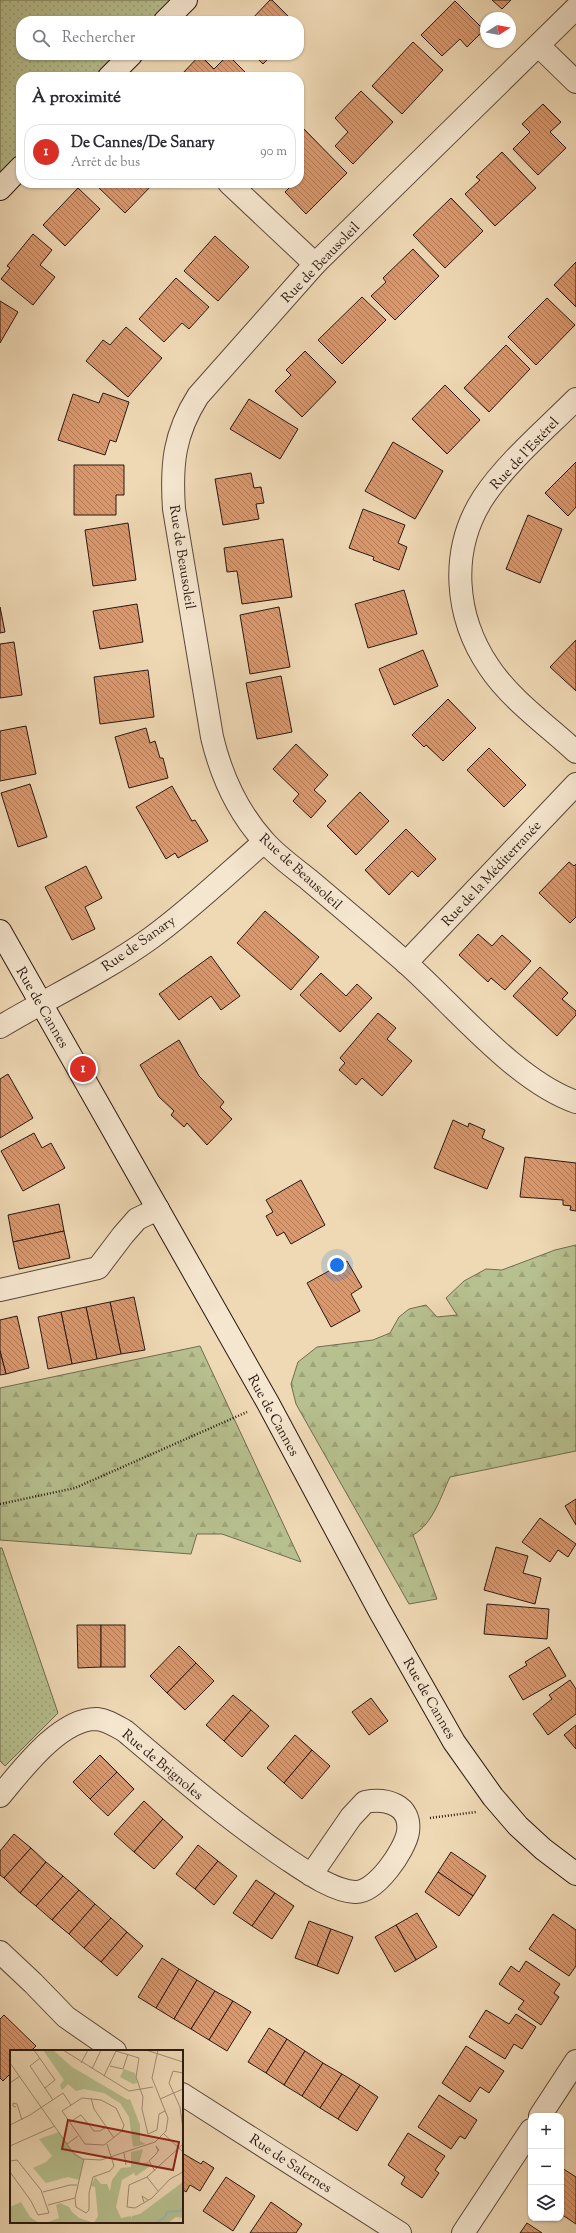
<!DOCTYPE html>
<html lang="fr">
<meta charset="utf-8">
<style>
:root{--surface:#fff;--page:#f2f2f3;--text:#2b2b33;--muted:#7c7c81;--line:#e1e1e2;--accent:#d93025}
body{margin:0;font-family:"Sorts Mill Goudy",serif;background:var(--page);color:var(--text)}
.controls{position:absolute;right:12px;bottom:12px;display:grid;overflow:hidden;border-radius:8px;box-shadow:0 1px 3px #0004}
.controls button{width:36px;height:36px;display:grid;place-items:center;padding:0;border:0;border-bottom:1px solid var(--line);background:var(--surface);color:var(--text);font:20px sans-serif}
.compass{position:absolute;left:480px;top:12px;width:36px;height:36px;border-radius:50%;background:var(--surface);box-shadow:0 1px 3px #0004;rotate:79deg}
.you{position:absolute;left:337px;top:1265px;width:14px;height:14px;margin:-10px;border:3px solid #fff;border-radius:50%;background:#1a73e8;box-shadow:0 0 0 6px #1a73e833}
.badge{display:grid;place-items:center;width:26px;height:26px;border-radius:50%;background:var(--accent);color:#fff;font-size:13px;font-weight:700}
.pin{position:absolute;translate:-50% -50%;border:2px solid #fff;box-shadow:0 1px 4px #0006}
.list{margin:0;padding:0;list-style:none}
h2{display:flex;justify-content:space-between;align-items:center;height:52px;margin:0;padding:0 16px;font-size:17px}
h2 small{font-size:13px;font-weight:400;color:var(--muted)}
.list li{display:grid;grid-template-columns:26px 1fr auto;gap:12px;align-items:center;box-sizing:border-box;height:56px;margin:0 8px 8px;padding:0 8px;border:1px solid var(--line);border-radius:16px}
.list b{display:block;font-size:15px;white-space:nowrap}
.list p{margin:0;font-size:13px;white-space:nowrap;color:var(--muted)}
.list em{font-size:13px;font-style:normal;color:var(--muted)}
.icon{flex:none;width:22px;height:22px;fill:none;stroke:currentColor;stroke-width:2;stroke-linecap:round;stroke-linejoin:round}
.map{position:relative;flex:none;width:576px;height:2233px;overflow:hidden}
.search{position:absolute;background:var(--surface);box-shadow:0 1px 3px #0004;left:16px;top:16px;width:288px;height:44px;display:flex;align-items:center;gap:10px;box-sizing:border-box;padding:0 14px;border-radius:16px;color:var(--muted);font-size:15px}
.panel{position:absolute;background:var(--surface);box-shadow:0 1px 3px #0004;left:16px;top:72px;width:288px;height:116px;border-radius:16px}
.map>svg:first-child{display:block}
</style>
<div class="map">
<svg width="576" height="2233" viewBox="0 0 576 2233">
<defs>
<pattern id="forest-firs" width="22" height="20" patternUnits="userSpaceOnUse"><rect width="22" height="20" fill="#b7c08f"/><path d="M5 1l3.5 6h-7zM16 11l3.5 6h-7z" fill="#9ea47a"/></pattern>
<pattern id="park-dots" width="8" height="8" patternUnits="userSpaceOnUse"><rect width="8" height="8" fill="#b7c08f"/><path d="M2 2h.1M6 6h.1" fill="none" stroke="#9ea47a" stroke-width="1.8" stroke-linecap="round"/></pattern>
<pattern id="building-back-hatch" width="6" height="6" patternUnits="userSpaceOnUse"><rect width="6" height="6" fill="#db986d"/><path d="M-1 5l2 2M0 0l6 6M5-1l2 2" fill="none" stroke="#b27b58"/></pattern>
</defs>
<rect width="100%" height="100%" fill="#efd9b5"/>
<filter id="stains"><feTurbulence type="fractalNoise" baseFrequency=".005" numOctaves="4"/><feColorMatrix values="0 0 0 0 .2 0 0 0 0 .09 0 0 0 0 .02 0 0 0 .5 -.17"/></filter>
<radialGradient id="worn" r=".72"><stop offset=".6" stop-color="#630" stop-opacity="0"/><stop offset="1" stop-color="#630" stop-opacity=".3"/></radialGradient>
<g fill="url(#forest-firs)" stroke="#706c50">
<path d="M576,1245v206l-126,26c-9,19 -17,47 -37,58l24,64 -28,5 -113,-200 -5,-20 7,-22 19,-15 56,-7 17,-7 9,-16 10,-8 17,-4 11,12 20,-2 -11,-17 18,-17 22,-12 16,1 53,-20z"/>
<polygon points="200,1346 301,1562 222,1534 197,1534 191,1554 0,1540 0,1388"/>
</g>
<g fill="url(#park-dots)" stroke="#706c50">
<polygon points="0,0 186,0 165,21 21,21 21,55 131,55 109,77 21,77 21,167 0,189"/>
<polygon points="0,1548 2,1548 58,1713 5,1766 0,1761"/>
</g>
<g fill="url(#building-back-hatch)" stroke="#2a1812">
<polygon points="270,0 272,0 293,21 250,21"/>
<polygon points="492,0 511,0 502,9"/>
<polygon points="455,1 484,30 467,47 460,39 442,56 421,35"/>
<polygon points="413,42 443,70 402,114 372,86"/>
<polygon points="200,55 214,69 228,55 250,77 185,77 182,74"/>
<polygon points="254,55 272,55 263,64"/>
<polygon points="361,91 393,122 353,164 335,146 348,132 335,118"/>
<polygon points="543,104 561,122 550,132 566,148 538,175 513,149 530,132 522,124"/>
<polygon points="303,128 347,173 306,214 285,192 291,186 287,183 299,183 299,132"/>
<polygon points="502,152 536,188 495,226 465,194 480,180 476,177"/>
<polygon points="100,183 154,183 125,213 97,186"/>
<polygon points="78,188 100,209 65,246 43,225"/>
<polygon points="451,198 483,231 445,268 413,235"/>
<polygon points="33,234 52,250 40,265 55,277 33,305 1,279 10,268 7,266"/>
<polygon points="215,236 249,267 218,301 184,271"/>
<polygon points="413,249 439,276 395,320 371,296 386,282 383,278"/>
<polygon points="576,262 576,307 554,285"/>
<polygon points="176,278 209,307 189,329 182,323 164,342 139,319"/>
<polygon points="362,297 386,320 342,364 318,340"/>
<polygon points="547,298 575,325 536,365 508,337"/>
<polygon points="0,301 18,312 0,343"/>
<polygon points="126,327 162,358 128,397 86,361 103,340 110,345"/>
<polygon points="506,345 530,369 489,412 464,388"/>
<polygon points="305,351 336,382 302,417 275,391 291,375 286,370"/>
<polygon points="445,385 480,420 447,454 412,419"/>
<polygon points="103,393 129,402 116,442 110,440 105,455 58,440 73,394 99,403"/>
<polygon points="249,399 298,429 280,459 230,429"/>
<polygon points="393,442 443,471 415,519 365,491"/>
<polygon points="576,462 576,507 568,516 545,493"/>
<polygon points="74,465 124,465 124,495 116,495 116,515 74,515"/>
<polygon points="251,473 254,488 261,487 264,503 256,504 259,519 223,525 215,479"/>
<polygon points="363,509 405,525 398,543 407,547 399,570 373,560 374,557 349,548"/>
<polygon points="528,515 562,529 540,583 506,569"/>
<polygon points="128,523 136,580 93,586 85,530"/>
<polygon points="283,539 292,597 242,604 237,571 227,572 224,548"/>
<polygon points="404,590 417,634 368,648 355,604"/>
<polygon points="137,604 143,642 100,649 93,611"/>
<polygon points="0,607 5,632 0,633"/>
<polygon points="279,607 290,667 250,674 240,615"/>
<polygon points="576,640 576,691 550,667"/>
<polygon points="14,642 22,695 0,698 0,644"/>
<polygon points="423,650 438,686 394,705 379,669"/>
<polygon points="148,670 154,717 100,724 94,677"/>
<polygon points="281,676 292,732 257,739 246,683"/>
<polygon points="448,699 476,728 443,761 426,745 424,747 412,735"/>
<polygon points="26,726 36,774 0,781 0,731"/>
<polygon points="146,728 150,743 155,741 160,758 163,758 168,778 129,788 115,737"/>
<polygon points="296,744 328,775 314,790 326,801 311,818 293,801 299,794 273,769"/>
<polygon points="489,748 526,785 504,807 467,770"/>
<polygon points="30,784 47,837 18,847 1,793"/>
<polygon points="172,786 192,821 195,820 208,841 178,858 175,853 166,859 136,807"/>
<polygon points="360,792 389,821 356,855 327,826"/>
<polygon points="406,829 436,859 418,877 412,871 389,895 365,870"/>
<polygon points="569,862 574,866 576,864 576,917 570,923 539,893"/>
<polygon points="86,866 102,898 85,907 95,929 72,940 45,887"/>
<polygon points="265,911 319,957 291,990 237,943"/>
<polygon points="478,934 492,946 502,935 531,961 505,990 491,978 488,982 459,955"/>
<polygon points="211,956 240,996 221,1010 211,996 179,1020 159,994"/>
<polygon points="540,967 568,993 562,999 576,1011 576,1015 557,1036 513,996"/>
<polygon points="321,973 346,996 357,984 372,998 340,1032 300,995"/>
<polygon points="378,1013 396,1028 387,1039 412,1061 382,1096 362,1078 356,1085 339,1070 345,1063 340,1058"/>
<polygon points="179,1040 199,1076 224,1102 220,1107 232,1119 207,1145 187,1123 184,1127 171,1115 174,1111 159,1097 140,1065"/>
<polygon points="8,1074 33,1118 0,1138 0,1079"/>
<polygon points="453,1120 468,1127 469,1123 485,1130 482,1138 504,1148 487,1189 434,1168"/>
<polygon points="34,1133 42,1148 51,1143 65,1168 23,1191 1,1151"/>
<polygon points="525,1157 576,1163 576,1211 570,1210 571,1206 563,1205 563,1200 520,1197"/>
<polygon points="301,1180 325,1225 291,1244 284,1232 277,1236 266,1216 273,1212 266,1200"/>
<polygon points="59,1204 64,1231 13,1242 8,1215"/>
<polygon points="64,1231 70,1258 19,1269 13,1242"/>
<polygon points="347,1261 362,1287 351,1294 360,1311 331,1327 307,1283"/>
<polygon points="134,1297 145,1350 121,1354 110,1302"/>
<polygon points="110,1302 121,1354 97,1359 86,1307"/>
<polygon points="86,1307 97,1359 72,1364 61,1312"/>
<polygon points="61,1312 72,1364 48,1369 38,1317"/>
<polygon points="17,1316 29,1368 6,1374 0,1351 0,1320"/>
<polygon points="0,1351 6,1374 0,1375"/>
<polygon points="576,1499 576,1525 565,1506"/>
<polygon points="540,1518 576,1544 568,1557 558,1550 550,1562 522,1542"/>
<polygon points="496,1547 528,1556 523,1573 541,1578 535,1604 484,1590"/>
<polygon points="487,1604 549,1609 547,1639 484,1634"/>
<polygon points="77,1625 101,1625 101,1667 78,1668"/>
<rect x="101" y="1625" width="24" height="42"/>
<polygon points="179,1646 196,1663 167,1693 150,1676"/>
<polygon points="549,1647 566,1676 523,1700 509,1676 527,1665 525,1662"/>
<polygon points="196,1663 214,1681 185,1710 167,1693"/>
<polygon points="570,1680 576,1689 576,1714 548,1735 533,1714 552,1699 549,1695"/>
<polygon points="233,1695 251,1710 224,1741 206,1725"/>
<polygon points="371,1698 388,1721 369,1735 352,1712"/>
<polygon points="251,1710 269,1726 242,1757 224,1741"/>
<polygon points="576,1725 576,1749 564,1735"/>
<polygon points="295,1735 312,1750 284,1783 267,1768"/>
<polygon points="312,1750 330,1766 302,1799 284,1783"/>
<polygon points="100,1755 117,1772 90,1799 73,1782"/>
<polygon points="117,1772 134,1789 108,1816 90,1799"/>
<polygon points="144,1801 163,1819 134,1852 114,1834"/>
<polygon points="163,1819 183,1837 154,1869 134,1852"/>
<polygon points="14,1834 31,1848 4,1878 0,1875 0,1851"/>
<polygon points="198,1845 218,1861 195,1889 176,1874"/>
<polygon points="31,1848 46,1862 20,1893 4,1878"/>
<polygon points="451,1852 486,1876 473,1896 438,1872"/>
<polygon points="218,1861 237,1876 214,1905 195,1889"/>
<polygon points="46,1862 63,1876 36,1906 20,1893"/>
<polygon points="438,1872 473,1896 459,1916 425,1892"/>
<polygon points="63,1876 79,1890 52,1920 36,1906"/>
<polygon points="256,1880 275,1893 252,1926 233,1913"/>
<polygon points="79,1890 95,1904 69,1934 52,1920"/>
<polygon points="275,1893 294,1906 272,1939 252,1926"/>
<polygon points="95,1904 111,1918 84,1948 69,1934"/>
<polygon points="417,1913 437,1947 416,1960 396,1925"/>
<polygon points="553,1914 576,1930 576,1966 569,1976 529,1949"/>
<polygon points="111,1918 127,1932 101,1962 84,1948"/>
<polygon points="309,1921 331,1929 317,1966 295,1958"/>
<polygon points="396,1925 416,1960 395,1972 375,1937"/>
<polygon points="331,1929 353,1937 338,1974 317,1966"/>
<polygon points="127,1932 143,1946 117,1976 101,1962"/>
<polygon points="162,1958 179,1969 156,2008 138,1997"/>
<polygon points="526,1961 560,1984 554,1993 559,1997 541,2025 518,2009 524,2001 499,1984 511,1966 519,1972"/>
<polygon points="179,1969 197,1980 174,2019 156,2008"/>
<polygon points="197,1980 215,1991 191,2029 174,2019"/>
<polygon points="215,1991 233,2001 209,2040 191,2029"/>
<polygon points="233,2001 251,2012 227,2051 209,2040"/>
<polygon points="486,2010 509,2024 516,2014 536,2027 522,2049 514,2044 505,2059 469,2037"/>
<polygon points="4,2015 36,2046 31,2051 11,2051 11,2073 3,2081 0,2078 0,2019"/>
<polygon points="269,2028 287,2039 266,2073 248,2062"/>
<polygon points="287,2039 305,2051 284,2085 266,2073"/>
<polygon points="466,2046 504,2071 489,2093 480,2087 470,2102 442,2083"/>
<polygon points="305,2051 323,2063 302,2096 284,2085"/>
<polygon points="323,2063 342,2074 320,2108 302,2096"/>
<polygon points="342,2074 360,2085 338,2119 320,2108"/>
<polygon points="360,2085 378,2097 357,2131 338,2119"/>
<polygon points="439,2095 477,2120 465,2139 460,2136 451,2149 418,2127"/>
<polygon points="408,2133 445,2156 435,2170 439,2173 422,2198 401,2184 405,2177 388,2165"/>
<polygon points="182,2153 201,2164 203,2161 214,2168 200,2191 190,2185 186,2192 182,2189"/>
<polygon points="562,2168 576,2177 576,2224 561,2214"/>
<polygon points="226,2177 255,2196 233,2231 203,2211"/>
<polygon points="271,2202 302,2224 296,2233 250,2233"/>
<polygon points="527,2223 542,2233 520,2233"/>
</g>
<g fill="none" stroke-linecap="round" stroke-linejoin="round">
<defs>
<g id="street">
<path d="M576,8l-261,256 -117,132c-24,38 -27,68 -24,113l38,228c9,38 25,74 52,104 12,14 29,26 44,38 32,27 64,54 96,82 49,43 111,120 172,141"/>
<polyline points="539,46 576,82"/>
<polyline points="229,183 315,264"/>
<path d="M576,399c-30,30 -70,64 -93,99 -34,53 -28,119 6,169 21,32 59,59 87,85"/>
<polyline points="406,963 576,784"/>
<path d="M0,1027c50,-30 104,-55 151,-89 40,-29 76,-64 113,-96"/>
<polyline points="0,1290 98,1268 123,1235 137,1219 158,1209"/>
<path d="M0,1796c21,-25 60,-78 97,-77 10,1 19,7 28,12 53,45 104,89 162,128 18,12 46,32 68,33 21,1 50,-42 53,-60 4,-28 -23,-34 -43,-30l-14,15 -40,58"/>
<polyline points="0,1952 33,1983 66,2017 115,2051"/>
<polyline points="182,2094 400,2233"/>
<polyline points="540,2116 576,2061"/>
<polyline points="463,2233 531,2130"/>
</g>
<g id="secondary">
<polyline points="165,21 186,0"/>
<polyline points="109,77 131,55"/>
<polyline points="0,189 21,167"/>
<polyline points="0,931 268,1403 379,1610 454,1742 493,1797 518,1826 543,1849 576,1874"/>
</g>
</defs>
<use href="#street" stroke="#5b483b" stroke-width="24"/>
<use href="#secondary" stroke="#2a1812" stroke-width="24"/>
<g stroke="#2a1812" stroke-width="2.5" stroke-dasharray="1 2" stroke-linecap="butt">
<polyline points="0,1504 75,1488 247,1412"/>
<polyline points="430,1818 476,1812"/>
</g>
<use href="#street" stroke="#f5e6cf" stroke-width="22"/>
<use href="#secondary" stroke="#f5e6cf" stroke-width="22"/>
</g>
<g text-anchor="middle" stroke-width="3" stroke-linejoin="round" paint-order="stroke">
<g font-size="14" fill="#2a1812" stroke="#f5e6cf">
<text transform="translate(320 262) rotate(-46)" y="5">Rue de Beausoleil</text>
<text transform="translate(524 453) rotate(-47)" y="5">Rue de l'Estérel</text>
<text transform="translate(183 557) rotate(81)" y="5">Rue de Beausoleil</text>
<text transform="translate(301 871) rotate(42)" y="5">Rue de Beausoleil</text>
<text transform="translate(491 873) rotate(-47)" y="5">Rue de la Méditerranée</text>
<text transform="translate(138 943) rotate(-35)" y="5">Rue de Sanary</text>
<text transform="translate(43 1007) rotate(60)" y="5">Rue de Cannes</text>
<text transform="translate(274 1415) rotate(61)" y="5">Rue de Cannes</text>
<text transform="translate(430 1698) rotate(60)" y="5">Rue de Cannes</text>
<text transform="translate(163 1764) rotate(40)" y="5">Rue de Brignoles</text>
<text transform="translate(291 2163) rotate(33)" y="5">Rue de Salernes</text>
</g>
</g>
<g transform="translate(10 2050)">
<rect width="173" height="173" fill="#efd9b5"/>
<path d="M33,0h10l19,17 56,33 2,-1 10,26v16l6,3 -13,3 -4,-30 -9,-14 -16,-10 -20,-4 -8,2 -8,-7 -6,6 -2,-5 4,-5zM133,99l-6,22 -15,9 -6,27 5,11 10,-2 1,3v-3l8,-2 43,-32v36l-7,-1 -8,6h-122l13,-5 -3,-13 4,-2 9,4 3,5 7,6 15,5 4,-7 -3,-29 -4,-1 4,-9 6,7h6l3,7 2,-11 9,-12 10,-1v-15zM11,152l9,15 9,6h-29v-16z" fill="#b7c08f"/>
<path d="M114,19l11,4 2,10 -4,1 -13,-7zM49,82l13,19 12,8 -5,21 -11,-3 -22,6 -13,-15 13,-6 6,-6 -13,-17zM138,112l2,4 -14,10 -2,-2 5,-10z" fill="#b7c08f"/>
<path fill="none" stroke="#9abaab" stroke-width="2" d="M145,173l10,-6 2,-5 13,-1 3,-3"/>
<path fill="none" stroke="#a08c74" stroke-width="1" d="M24,0l21,30 -10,8M53,0l66,41 24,-4M136,0l37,12M30,8l-10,8 23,34M0,13l64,91 8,5 19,1 54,-18 11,-11 2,-13 -16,-40 6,-28M71,13l7,-13M100,16l13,3 5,-15M82,19l9,-19M173,23l-10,-2 -4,12 11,24 3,22M94,26l12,-25 23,7 -3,19 7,20 -1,12 6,25 9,-4 2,-16 6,-3M0,33l10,-7M72,48l19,2 15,8 8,17 -2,6 -18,14 -19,-1 -23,-33zM81,48l3,11 20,29M150,49l23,-10M6,57l-3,-1v-3l4,1 5,16M60,72l11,-7 13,16h6l6,-4M0,75l20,-10 33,-22 8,12M154,84l19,18M57,94l11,-8M173,94l-36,33 -18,8 -2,22 8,1 17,-10 18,-19 13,-7M0,96l45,-20M114,103l2,12M74,109l-9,39 1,9 10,6 3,-3v-17l4,-16 17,-6 4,-5 -7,-22M0,111l7,-1 24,30 8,23 -11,2 -7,-14 -21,-29M145,121l-6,-10 7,-7 2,-3 1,-1 -3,-4 2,5M137,127l11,14M33,142l27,-7h7M134,152l-2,-6 6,4M38,155l27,-7"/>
<path fill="#8f2418" fill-opacity="0.15" stroke="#8f2418" stroke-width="2" d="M58,70l111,22 -6,28 -111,-21z"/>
<rect width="173" height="173" fill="none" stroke="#2a1812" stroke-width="2"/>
</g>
<rect width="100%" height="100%" filter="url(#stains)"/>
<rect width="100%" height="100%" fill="url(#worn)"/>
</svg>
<div class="controls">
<button>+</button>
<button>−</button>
<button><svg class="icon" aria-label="layers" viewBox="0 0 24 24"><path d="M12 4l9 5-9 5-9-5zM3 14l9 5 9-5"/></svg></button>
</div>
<svg class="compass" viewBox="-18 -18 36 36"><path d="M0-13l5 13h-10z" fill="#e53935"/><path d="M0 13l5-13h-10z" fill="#7c7c81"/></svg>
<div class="you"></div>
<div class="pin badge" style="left:83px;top:1069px">1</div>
<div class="search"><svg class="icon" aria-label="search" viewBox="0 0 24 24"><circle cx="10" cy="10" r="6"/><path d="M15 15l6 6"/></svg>Rechercher</div>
<section class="panel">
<h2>À proximité<small></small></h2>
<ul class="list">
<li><span class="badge">1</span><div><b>De Cannes/De Sanary</b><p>Arrêt de bus</p></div><em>90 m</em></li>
</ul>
</section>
</div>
